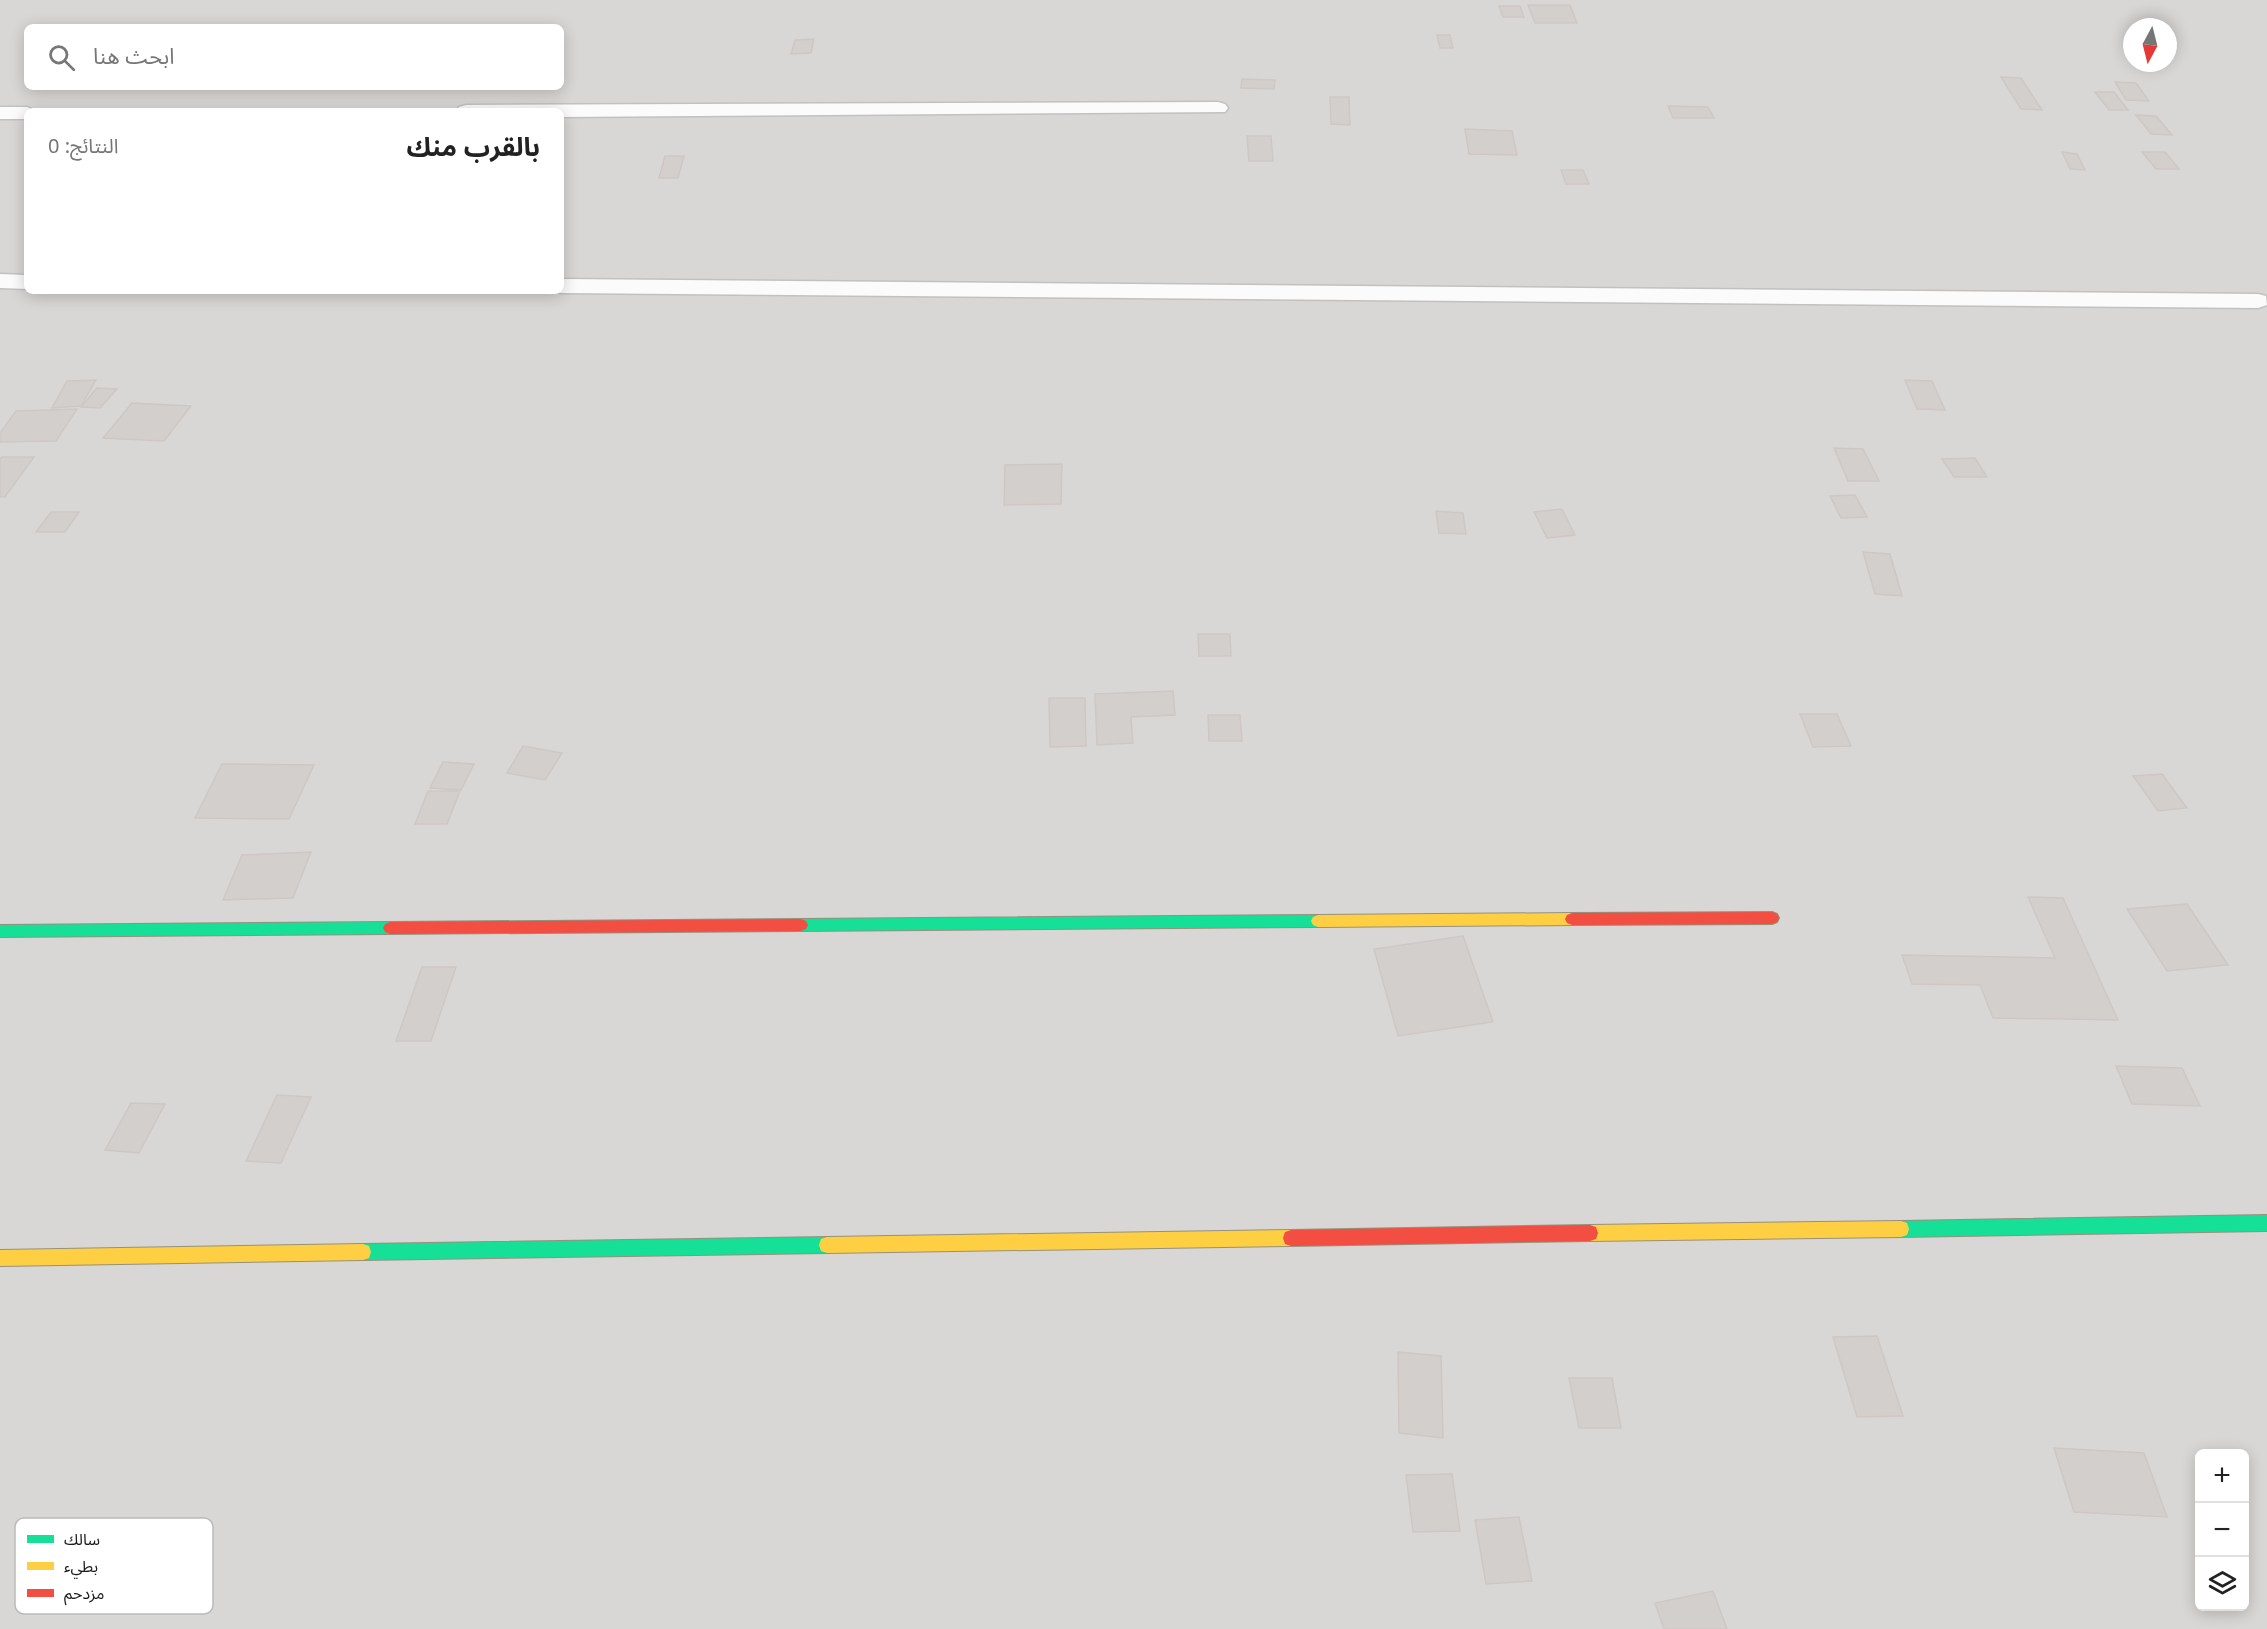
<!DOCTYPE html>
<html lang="ar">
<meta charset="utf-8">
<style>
:root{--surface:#fff;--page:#f2f2f2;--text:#222;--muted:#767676;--line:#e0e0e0}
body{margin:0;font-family:"Noto Sans","Noto Sans Arabic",sans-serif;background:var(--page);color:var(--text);direction:rtl}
.controls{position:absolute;right:18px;bottom:18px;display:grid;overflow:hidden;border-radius:9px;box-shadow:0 3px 15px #0003}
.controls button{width:54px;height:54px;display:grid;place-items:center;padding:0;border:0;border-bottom:2px solid var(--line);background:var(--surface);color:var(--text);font:30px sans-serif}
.compass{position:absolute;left:2123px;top:18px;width:54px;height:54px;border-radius:50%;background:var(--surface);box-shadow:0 3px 15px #0003;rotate:187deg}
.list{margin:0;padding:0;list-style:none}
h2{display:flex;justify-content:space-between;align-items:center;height:78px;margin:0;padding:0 24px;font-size:26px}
h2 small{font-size:20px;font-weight:400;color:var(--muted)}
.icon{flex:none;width:33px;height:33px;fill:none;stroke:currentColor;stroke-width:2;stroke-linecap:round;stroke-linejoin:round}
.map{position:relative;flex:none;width:2267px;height:1629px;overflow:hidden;direction:ltr}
.search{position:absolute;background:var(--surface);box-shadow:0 3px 15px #0003;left:24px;top:24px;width:540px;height:66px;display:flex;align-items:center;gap:15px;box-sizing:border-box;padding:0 21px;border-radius:9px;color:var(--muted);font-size:22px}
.panel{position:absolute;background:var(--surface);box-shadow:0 3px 15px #0003;left:24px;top:108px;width:540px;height:186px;border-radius:9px;direction:rtl}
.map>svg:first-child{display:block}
</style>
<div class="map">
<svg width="2267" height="1629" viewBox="0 0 2267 1629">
<rect width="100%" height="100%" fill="#eae7e4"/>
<path fill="#d9d7d6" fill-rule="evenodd" d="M0,0h2267v1629h-2267zM27,27h534v60h-534zM2132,27h36v36h-36zM27,111h534v180h-534zM2200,1454h44v152h-44z"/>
<g fill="#d3cfcc" stroke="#cec8c5" stroke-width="1.5">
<polygon points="1528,5 1570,5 1577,23 1535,23"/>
<polygon points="1499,6 1520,6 1524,17 1503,17"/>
<polygon points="1437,35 1450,35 1453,48 1440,48"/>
<polygon points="814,39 811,53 791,54 795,40"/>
<polygon points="2001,77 2021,78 2042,110 2021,109"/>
<polygon points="1242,79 1275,80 1274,89 1241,88"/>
<polygon points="2115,82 2136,83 2149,101 2126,100"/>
<polygon points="2095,92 2114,92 2128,110 2109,110"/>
<polygon points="1330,97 1349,97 1350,125 1331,124"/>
<polygon points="1668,106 1708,107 1714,118 1673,118"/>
<polygon points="2136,115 2156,116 2172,135 2151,134"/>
<polygon points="1465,129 1512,131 1517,155 1469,154"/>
<polygon points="1247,136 1271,136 1273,161 1249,161"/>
<polygon points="2062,152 2077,154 2085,170 2070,169"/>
<polygon points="2142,152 2165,152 2179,169 2156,169"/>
<polygon points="665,156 684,156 678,178 659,178"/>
<polygon points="1561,170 1583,170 1589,184 1566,184"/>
<polygon points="96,380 81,406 52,408 67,381"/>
<polygon points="1905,380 1932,381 1945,410 1917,409"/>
<polygon points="97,388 117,389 100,408 81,407"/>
<polygon points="132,403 191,406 164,441 103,438"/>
<polygon points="77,409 56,441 0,442 0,433 16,411"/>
<polygon points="1834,448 1863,449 1879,481 1848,481"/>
<polygon points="2,457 34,457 5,497 0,497 0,459"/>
<polygon points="1975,458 1987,477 1954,477 1942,459"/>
<polygon points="1062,464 1061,504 1004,505 1005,465"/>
<polygon points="1855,495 1867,517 1841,518 1830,496"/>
<polygon points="1562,509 1575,535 1547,538 1534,512"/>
<polygon points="1436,511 1463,513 1466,534 1439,533"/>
<polygon points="51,512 79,512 65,532 36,532"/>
<polygon points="1863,552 1890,554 1902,596 1875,594"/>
<polygon points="1198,634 1230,634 1231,656 1199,656"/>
<polygon points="1173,691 1175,715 1131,717 1133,743 1097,745 1095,694"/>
<polygon points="1049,698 1085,698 1086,746 1050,747"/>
<polygon points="1800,714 1837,714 1851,746 1813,747"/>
<polygon points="1208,715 1240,715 1242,741 1209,741"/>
<polygon points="523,746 562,753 545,780 507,773"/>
<polygon points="443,762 474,764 461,790 430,788"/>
<polygon points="222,764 314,765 289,819 195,818"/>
<polygon points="2162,774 2187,808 2158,811 2133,776"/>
<polygon points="428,791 460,791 447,824 415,824"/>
<polygon points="311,852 293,898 223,900 242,855"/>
<polygon points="2028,897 2063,898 2118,1020 1993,1018 1980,985 1912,984 1902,955 2055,958"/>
<polygon points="2187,904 2228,965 2167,971 2127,909"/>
<polygon points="1463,936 1493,1022 1398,1036 1374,949"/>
<polygon points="422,967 456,967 431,1041 396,1041"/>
<polygon points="2116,1066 2182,1068 2200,1106 2132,1104"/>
<polygon points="277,1095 311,1097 281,1163 246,1161"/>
<polygon points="131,1103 165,1104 139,1153 105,1150"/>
<polygon points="1877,1336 1903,1416 1857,1417 1833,1337"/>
<polygon points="1398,1352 1441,1356 1443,1438 1399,1433"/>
<polygon points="1569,1378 1612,1378 1621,1428 1579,1428"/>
<polygon points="2054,1448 2144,1453 2167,1517 2074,1512"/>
<polygon points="1452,1474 1460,1531 1413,1532 1406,1475"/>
<polygon points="1519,1517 1532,1581 1486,1584 1475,1520"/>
<polygon points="1713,1591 1727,1629 1664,1629 1655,1603"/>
</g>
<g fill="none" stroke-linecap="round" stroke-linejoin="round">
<defs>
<g id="street">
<polygon points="1218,102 1225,104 1228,108 1225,112 561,117 561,111 456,111 459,107 466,105"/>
<polygon points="0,107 27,107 36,111 27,111 27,119 0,119"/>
<polygon points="0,274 27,275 27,289 0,288"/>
<polygon points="561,279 2258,294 2266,296 2267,305 2258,308 561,293 553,291 561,291"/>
</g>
<g id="fast">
<polygon points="1318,915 1323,917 1325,921 1323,925 1318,927 801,931 796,929 794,925 796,921 801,919"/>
<polygon points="390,922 395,924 397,928 395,932 390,934 0,937 0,925"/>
<polygon points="2267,1215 2267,1231 1901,1237 1895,1235 1893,1229 1895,1223 1901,1221"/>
<polygon points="827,1237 833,1239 835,1245 833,1251 827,1253 363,1260 357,1258 355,1252 357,1246 363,1244"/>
</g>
<g id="slow">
<polygon points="1572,913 1577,915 1579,919 1577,923 1572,925 1318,927 1313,925 1311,921 1313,917 1318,915"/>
<polygon points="1901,1221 1907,1223 1909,1229 1907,1235 1901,1237 1590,1241 1584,1239 1582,1233 1584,1227 1590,1225"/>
<polygon points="1291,1230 1297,1232 1299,1238 1297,1244 1291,1246 827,1253 821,1251 819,1245 821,1239 827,1237"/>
<polygon points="363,1244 369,1246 371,1252 369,1258 363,1260 0,1266 0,1250"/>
</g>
<g id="jam">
<polygon points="1772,912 1777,914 1779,918 1777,922 1772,924 1572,925 1567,923 1565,919 1567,915 1572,913"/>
<polygon points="801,919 806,921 808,925 806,929 801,931 390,934 385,932 383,928 385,924 390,922"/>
<polygon points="1590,1225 1596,1227 1598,1233 1596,1239 1590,1241 1291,1246 1285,1244 1283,1238 1285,1232 1291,1230"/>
</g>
</defs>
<use href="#street" stroke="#c2c1c0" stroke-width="3"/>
<use href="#fast" stroke="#95917c" stroke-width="2"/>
<use href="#slow" stroke="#95917c" stroke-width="2"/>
<use href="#jam" stroke="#95917c" stroke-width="2"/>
<use href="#street" fill="#fcfbfb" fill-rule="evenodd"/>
<use href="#fast" fill="#16e098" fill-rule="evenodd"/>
<use href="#slow" fill="#ffcf43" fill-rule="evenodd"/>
<use href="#jam" fill="#f24e42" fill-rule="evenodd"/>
</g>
<rect x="15" y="1518" width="198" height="96" rx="9" fill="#fff" stroke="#bbb" stroke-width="1.5"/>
<rect x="27" y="1535" width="27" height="8" fill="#16e098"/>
<rect x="27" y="1562" width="27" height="8" fill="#ffcf43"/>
<rect x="27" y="1589" width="27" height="8" fill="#f24e42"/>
<g font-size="16" fill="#1b1b1b">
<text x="64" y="1545">سالك</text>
<text x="64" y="1572">بطيء</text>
<text x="64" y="1599">مزدحم</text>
</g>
</svg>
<div class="controls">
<button>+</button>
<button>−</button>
<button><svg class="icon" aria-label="layers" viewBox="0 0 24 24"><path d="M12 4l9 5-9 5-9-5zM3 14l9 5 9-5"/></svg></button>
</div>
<svg class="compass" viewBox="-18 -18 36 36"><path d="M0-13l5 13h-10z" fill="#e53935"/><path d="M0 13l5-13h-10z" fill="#767676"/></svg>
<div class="search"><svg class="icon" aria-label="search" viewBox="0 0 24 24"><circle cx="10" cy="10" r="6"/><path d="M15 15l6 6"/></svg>ابحث هنا</div>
<section class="panel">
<h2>بالقرب منك<small>النتائج: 0</small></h2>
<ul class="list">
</ul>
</section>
</div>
